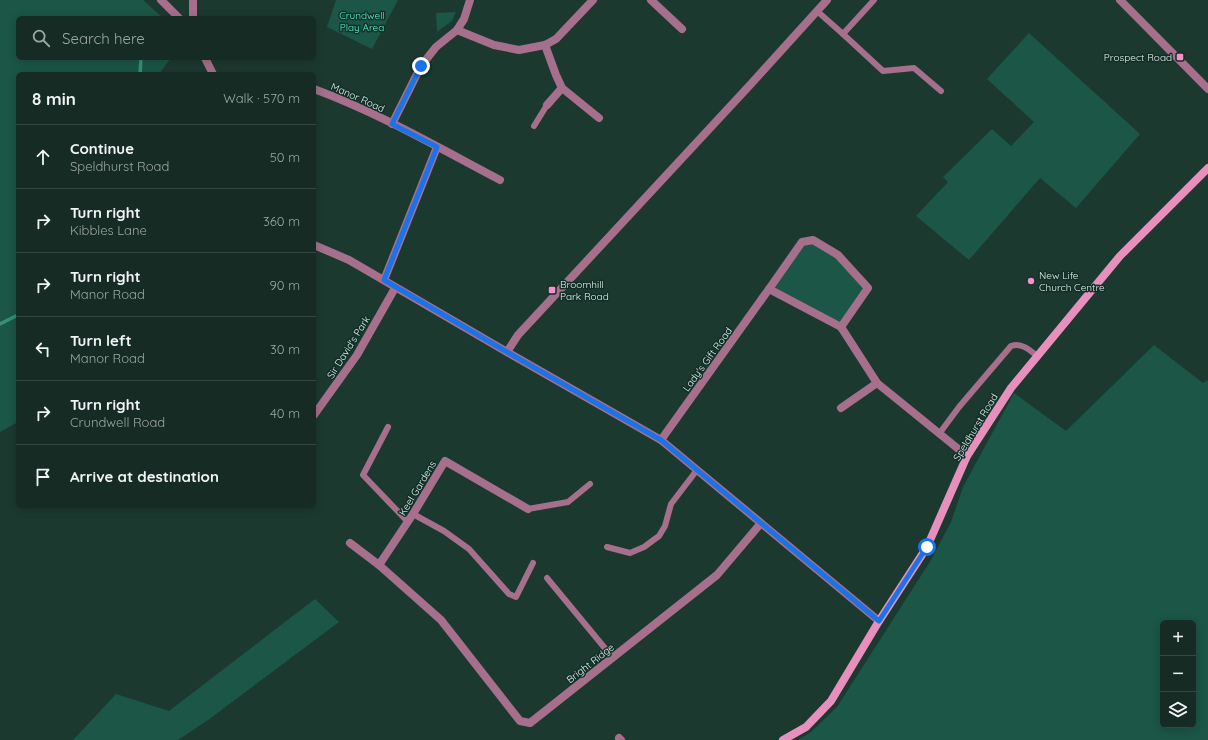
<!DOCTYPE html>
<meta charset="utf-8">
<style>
:root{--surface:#152b24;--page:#1e332c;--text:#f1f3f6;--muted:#9da7a6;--line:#344741}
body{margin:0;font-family:Quicksand,sans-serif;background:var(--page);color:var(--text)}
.controls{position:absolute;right:12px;bottom:12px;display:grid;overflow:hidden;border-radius:6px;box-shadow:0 2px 10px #0003}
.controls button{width:36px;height:36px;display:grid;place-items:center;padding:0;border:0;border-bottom:1px solid var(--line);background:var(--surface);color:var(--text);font:20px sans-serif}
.stop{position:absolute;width:12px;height:12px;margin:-9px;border:3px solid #1a73e8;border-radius:50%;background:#fff}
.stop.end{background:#1a73e8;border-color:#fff;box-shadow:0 1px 4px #0008}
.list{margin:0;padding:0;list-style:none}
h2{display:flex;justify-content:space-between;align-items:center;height:52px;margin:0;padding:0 16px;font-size:17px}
h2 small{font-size:13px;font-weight:400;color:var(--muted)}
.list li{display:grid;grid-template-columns:26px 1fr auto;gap:12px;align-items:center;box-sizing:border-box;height:64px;padding:0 16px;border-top:1px solid var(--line)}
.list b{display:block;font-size:15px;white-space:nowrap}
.list p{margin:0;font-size:13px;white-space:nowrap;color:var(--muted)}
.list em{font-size:13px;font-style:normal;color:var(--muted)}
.icon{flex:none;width:22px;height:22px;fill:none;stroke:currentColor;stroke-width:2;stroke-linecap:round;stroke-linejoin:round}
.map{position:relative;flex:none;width:1208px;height:740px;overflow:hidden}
.search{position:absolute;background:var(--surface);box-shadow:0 2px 10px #0003;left:16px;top:16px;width:300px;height:44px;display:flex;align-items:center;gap:10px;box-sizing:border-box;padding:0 14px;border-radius:6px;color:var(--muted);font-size:15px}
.panel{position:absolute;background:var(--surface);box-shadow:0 2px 10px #0003;left:16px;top:72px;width:300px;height:436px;border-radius:6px}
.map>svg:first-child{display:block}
</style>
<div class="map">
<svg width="1208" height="740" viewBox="0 0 1208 740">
<rect width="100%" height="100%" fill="#1c3930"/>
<g fill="#1b5647" fill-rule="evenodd">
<polygon points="0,0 143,0 163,18 18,18 18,58 171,58 159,74 18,74 18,422 0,432"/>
<polygon points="336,0 398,0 372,49 327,27"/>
<polygon points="456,12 452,21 437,32 436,13"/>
<polygon points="1029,33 1140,134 1076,208 1040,178 969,260 916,216 948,182 943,177 992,129 1011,146 1034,122 987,79"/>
<polygon points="813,240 838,255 868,288 841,327 769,289 802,242"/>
<path d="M1154,345l49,38 5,-3v360h-410l13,-8 26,-25 94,-147 20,-38 12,-35 51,-94 52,38zM1163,623h30v102h-30z"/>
<polygon points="315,599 339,622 208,720 178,740 73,740 116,694 169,711"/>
</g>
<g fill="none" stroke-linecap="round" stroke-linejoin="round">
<g stroke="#349077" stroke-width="3.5">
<polyline points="140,74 141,58"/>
<polyline points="0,324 18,315"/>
</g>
<g stroke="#a66f8b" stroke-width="6">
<polyline points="817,11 843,34 874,0"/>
<polyline points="843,34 883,71 914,68 941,91"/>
<polyline points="534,126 547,105"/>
<polyline points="388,427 363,475 408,522"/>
<path d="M939,434l20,-27 52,-61c10,-4 19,4 26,10"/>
<polyline points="528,509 568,502 590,484"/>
<polyline points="413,514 444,531 469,549 509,594 516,597 533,563"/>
<polyline points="607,547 630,553 644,547 659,536 665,526 671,504 697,470"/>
<polyline points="547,578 613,658"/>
</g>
<g stroke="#a66f8b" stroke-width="8">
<polyline points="161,0 179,18"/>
<polyline points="651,0 682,29"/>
<polyline points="1120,0 1208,89"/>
<polyline points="193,18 193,0"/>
<polyline points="457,30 494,45 519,50 545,45 556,39 593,0"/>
<polyline points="545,45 556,75 562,88 599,118"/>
<polyline points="205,58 213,74"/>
<path d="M314,89c65,24 125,59 186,91"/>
<polyline points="547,105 562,88"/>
<polyline points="392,124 421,66 436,47 457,30 464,19 470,0"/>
<polyline points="314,245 349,260 507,352 661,440 879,621"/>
<polyline points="384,280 437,147"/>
<polyline points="769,289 802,242 813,240 838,255 868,288 841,327"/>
<polyline points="507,352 518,335 750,85 827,0"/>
<polyline points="841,408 877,383"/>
<polyline points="314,415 357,355 395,288"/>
<polyline points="661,440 769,289 841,327 877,383 967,456"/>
<polyline points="528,509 445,461 413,514 379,565 441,620 520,721 530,723 717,575 761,523"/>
<polyline points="350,543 379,565"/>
<polyline points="619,738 621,740"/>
</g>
<polyline stroke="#e78fbd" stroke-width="8" points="783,740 806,727 831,701 879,621 927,547 967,456 1011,388 1120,256 1208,168"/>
</g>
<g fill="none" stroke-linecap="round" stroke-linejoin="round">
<polyline stroke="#1a73e8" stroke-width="5" points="421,66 392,124 437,147 384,280 507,352 661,440 879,621 927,547"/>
</g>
<g fill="#f98fc9" stroke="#122f27" stroke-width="1.5">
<rect x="1176" y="53" width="8" height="8" rx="2"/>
<circle cx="1031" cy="281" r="4"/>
<rect x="548" y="286" width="8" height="8" rx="2"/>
</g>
<g text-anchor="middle" stroke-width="3" stroke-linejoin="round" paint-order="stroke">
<g font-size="10" fill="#52f7cd" stroke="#122f27">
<text x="362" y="19">Crundwell<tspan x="362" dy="12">Play Area</tspan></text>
</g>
<g font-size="10" fill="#e1f2ec" stroke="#122f27" text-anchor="start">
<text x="1172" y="61" text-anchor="end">Prospect Road</text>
<text x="1039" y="279">New Life<tspan x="1039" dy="12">Church Centre</tspan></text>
<text x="560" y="288">Broomhill<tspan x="560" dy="12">Park Road</tspan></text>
</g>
<g font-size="10" fill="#e1f2ec" stroke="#122f27">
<text transform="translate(358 97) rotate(24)" y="4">Manor Road</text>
<text transform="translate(348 347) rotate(-58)" y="4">Sir David's Park</text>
<text transform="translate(707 359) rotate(-54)" y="4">Lady's Gift Road</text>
<text transform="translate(975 427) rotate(-59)" y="4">Speldhurst Road</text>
<text transform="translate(417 488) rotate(-59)" y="4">Keel Gardens</text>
<text transform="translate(590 663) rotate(-38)" y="4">Bright Ridge</text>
</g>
</g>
</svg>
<div class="controls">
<button>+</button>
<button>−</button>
<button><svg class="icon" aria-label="layers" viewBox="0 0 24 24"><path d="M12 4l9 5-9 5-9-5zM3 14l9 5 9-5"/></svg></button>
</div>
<div class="stop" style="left:927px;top:547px"></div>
<div class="stop end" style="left:421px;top:66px"></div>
<div class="search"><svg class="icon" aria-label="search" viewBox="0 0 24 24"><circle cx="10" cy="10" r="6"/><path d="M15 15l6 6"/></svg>Search here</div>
<section class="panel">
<h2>8 min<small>Walk · 570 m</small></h2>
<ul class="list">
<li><svg class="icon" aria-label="ahead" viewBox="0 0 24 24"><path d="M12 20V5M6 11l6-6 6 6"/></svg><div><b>Continue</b><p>Speldhurst Road</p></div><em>50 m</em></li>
<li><svg class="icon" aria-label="right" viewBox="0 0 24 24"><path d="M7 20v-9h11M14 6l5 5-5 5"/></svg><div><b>Turn right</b><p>Kibbles Lane</p></div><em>360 m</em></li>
<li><svg class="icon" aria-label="right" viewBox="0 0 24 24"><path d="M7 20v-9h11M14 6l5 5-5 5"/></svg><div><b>Turn right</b><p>Manor Road</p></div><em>90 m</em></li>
<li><svg class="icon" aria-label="left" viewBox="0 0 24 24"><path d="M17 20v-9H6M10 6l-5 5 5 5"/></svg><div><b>Turn left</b><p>Manor Road</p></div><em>30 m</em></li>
<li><svg class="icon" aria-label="right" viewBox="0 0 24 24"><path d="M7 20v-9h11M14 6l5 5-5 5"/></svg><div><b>Turn right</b><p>Crundwell Road</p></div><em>40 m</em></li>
<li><svg class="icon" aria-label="arrive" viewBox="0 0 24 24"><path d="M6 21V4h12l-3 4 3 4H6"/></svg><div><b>Arrive at destination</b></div></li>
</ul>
</section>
</div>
